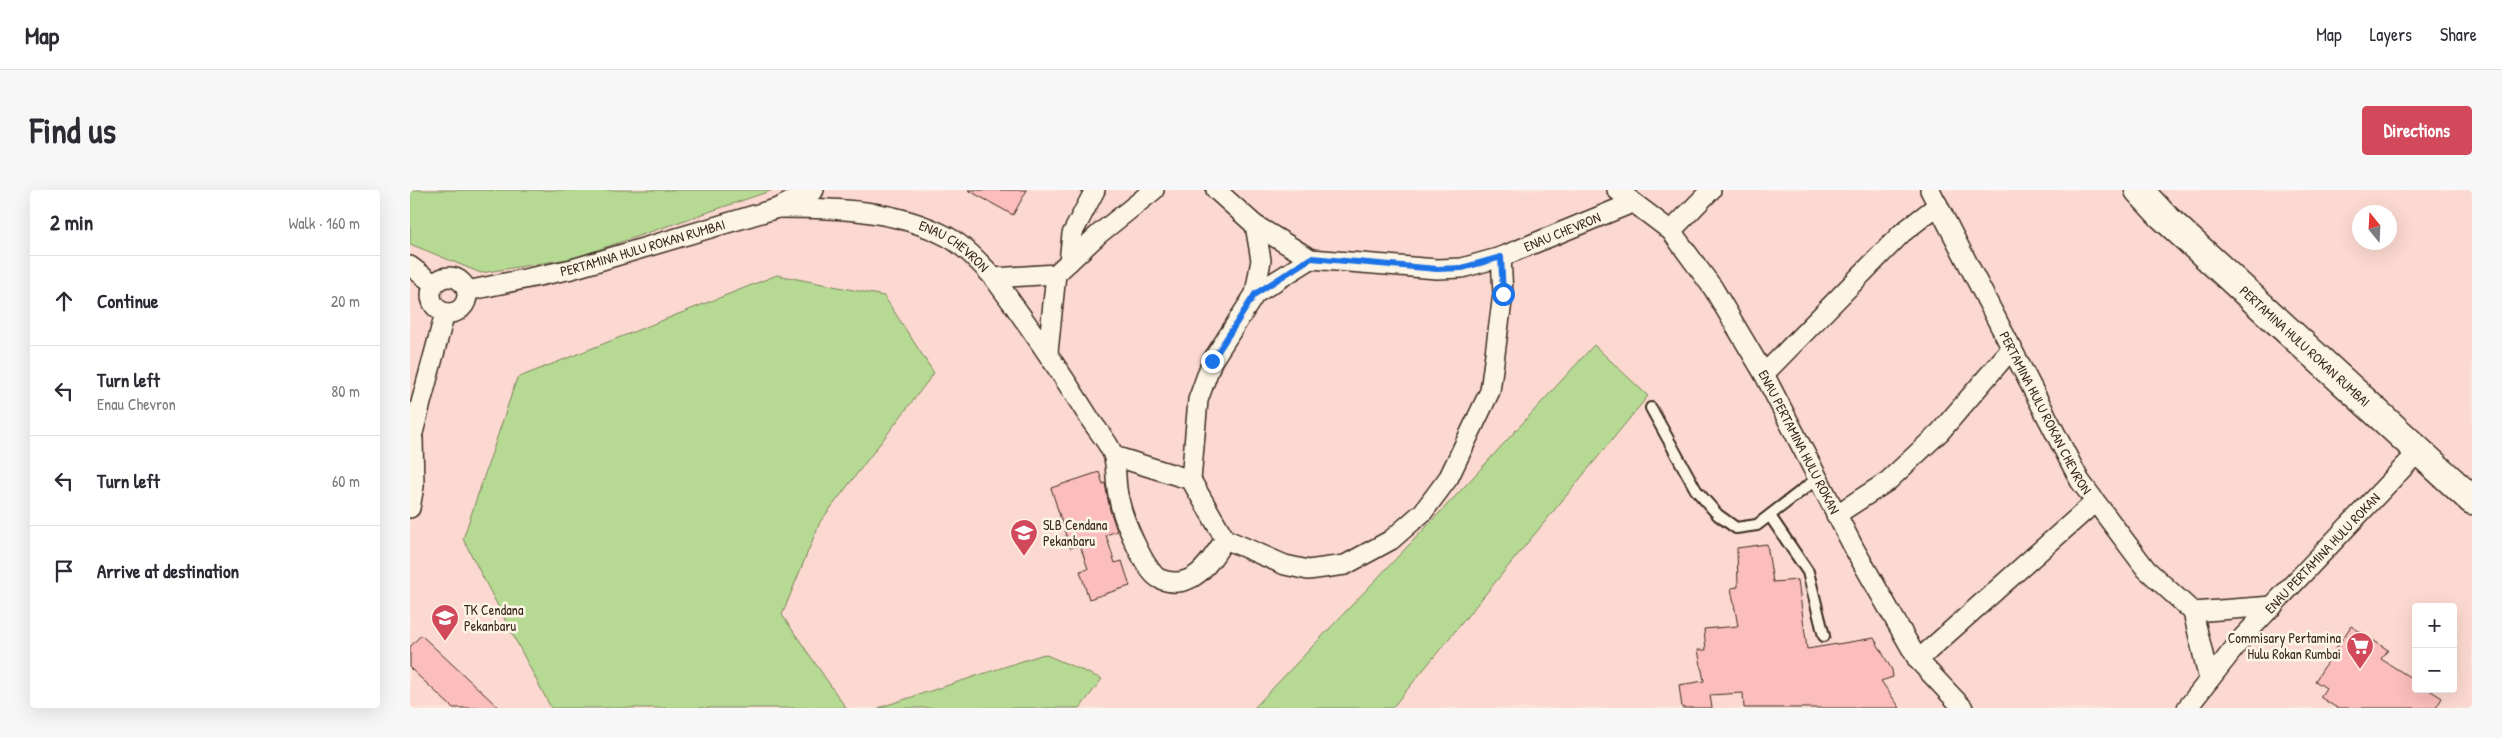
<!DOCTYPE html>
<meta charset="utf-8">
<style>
:root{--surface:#fff;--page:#f7f7f7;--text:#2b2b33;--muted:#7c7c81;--line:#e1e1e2;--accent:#d1495b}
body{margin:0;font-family:"Patrick Hand",sans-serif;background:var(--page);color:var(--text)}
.controls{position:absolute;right:15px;bottom:15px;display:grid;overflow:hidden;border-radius:5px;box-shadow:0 5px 20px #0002}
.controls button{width:45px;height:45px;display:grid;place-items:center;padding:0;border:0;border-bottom:1px solid var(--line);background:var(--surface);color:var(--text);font:25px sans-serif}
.compass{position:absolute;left:1942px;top:15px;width:45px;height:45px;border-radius:50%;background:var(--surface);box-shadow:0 5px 20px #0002;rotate:342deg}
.stop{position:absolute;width:15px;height:15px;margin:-11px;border:4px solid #1a73e8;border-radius:50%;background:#fff}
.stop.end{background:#1a73e8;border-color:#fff;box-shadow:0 1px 5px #0008}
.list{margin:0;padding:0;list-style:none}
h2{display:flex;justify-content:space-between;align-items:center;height:65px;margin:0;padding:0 20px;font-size:21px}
h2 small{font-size:16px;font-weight:400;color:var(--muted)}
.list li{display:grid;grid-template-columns:32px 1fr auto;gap:15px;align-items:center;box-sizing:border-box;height:90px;padding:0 20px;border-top:1px solid var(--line)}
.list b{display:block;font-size:19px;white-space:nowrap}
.list p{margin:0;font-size:16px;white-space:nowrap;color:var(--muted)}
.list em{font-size:16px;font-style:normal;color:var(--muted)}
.icon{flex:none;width:28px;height:28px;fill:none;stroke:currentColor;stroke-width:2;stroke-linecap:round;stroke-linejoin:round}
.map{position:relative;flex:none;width:2062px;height:518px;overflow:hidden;border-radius:5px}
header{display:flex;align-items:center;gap:30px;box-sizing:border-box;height:70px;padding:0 25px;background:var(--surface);border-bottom:1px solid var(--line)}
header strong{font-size:24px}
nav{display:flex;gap:28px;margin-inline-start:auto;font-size:18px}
.intro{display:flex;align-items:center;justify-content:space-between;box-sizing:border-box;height:120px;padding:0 30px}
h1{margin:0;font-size:35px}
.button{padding:12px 22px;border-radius:5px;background:var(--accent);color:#fff;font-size:18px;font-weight:700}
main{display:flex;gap:30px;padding:0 30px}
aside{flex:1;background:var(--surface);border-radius:5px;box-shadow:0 5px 20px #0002}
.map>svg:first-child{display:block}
</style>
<header>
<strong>Map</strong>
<nav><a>Map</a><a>Layers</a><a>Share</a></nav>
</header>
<div class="intro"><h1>Find us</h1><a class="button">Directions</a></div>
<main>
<aside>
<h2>2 min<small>Walk · 160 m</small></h2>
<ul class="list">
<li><svg class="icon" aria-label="ahead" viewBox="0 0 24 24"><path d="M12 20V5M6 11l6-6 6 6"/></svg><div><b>Continue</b></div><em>20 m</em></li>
<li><svg class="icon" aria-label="left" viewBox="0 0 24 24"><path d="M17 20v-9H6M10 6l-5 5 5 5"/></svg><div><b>Turn left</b><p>Enau Chevron</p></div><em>80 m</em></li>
<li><svg class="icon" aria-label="left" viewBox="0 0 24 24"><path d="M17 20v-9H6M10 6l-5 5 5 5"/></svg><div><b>Turn left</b></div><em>60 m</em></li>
<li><svg class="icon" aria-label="arrive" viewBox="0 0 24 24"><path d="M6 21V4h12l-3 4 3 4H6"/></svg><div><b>Arrive at destination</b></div></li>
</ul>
</aside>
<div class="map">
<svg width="2062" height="518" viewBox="0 0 2062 518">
<rect width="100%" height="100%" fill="#fce4d9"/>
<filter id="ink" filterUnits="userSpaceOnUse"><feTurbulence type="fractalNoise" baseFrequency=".02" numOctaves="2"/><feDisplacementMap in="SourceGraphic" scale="10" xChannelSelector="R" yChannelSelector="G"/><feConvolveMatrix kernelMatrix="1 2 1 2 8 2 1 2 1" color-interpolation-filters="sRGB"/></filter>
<g filter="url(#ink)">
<path fill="#fcd9d0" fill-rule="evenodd" d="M0,0h2062v518h-2062zM1950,22h30v30h-30zM2006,417h37v82h-37z"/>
<g fill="#b6da94" stroke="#788259">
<polygon points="0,0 363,0 164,68 71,83 0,54"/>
<polygon points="367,85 474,106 524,183 410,332 372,425 436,518 141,518 53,349 107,188"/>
<polygon points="1184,155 1238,206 982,518 844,518 1055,296"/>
<polygon points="634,464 692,489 670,518 468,518"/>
</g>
<g fill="#fbbebc" stroke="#3b2a1e">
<polygon points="558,0 617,0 603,25"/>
<polygon points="689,282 693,294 695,293 700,320 707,341 696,345 705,373 712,371 720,396 679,409 670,381 678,379 670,355 660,358 641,298"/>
<polygon points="1357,354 1363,392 1388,390 1397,459 1464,448 1482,480 1483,487 1471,491 1490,518 1334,518 1333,503 1300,505 1302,518 1272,518 1269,495 1294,491 1288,460 1296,460 1294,439 1328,436 1321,398 1328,397 1327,358"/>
<polygon points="1941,436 1978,460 1971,469 2006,491 2006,499 2018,499 2032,508 2026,518 1927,518 1910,507 1916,498 1905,491"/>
<polygon points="11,445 89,518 43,518 0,478 0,457"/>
</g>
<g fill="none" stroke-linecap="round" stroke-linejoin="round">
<defs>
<g id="lane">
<polyline points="1241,218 1286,300 1308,325 1326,338 1347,335 1408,288"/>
<polyline points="1360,326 1398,382 1414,446"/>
</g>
<g id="street">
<path id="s1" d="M806,0l39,35 56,34 126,10 25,-1 39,-11 131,-54"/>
<path id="s2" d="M1207,0l54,41 42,57 51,86 91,176 63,110 45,48"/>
<path id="s3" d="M1520,0l150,291 66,88 47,43"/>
<path id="s4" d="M368,18c58,0 117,1 170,29 18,10 32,26 46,41l62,-4 43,-40 55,-44"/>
<polyline points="845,35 851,70 845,104 802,171 788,210 781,290 815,349 875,375 898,380 935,375 981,350 1013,322 1039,287 1080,201 1093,104 1091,67"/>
<polyline points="1261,41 1301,0"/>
<polyline points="659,72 662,44 685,0"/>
<polyline points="0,76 24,94"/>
<circle cx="39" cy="105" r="18"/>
<path d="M584,88c34,46 66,93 96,141 7,11 21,26 24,39 3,13 1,28 5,41 3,17 26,74 41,80 33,13 50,-17 65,-40"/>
<path id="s5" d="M57,101l105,-22 206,-61 36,-18"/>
<polyline points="845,104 901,69"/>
<polyline points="638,162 646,84"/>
<polyline points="1354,184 1492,43 1528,15"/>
<polyline points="0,254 35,123"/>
<polyline points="704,266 781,290"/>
<polyline points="0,318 4,296 3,249"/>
<polyline points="1426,325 1478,291 1530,242 1602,158"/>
<polyline points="1783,422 1863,416"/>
<polyline points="1783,422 1799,490"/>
<polyline points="1508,470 1685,312"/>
<path id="s6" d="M1777,518l56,-71 176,-186"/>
</g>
<g id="secondary">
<path id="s7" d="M1729,0l23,25 310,285"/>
</g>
</defs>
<use href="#lane" stroke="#3b2a1e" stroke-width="14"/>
<use href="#street" stroke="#3b2a1e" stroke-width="22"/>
<use href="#secondary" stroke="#3b2a1e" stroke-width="31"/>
<use href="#lane" stroke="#fcf5e5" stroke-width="10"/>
<use href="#street" stroke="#fcf5e5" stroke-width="19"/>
<use href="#secondary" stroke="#fcf5e5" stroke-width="28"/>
</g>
</g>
<g fill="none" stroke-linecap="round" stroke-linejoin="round" filter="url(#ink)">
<polyline stroke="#1a73e8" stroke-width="6" points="802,171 845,104 901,68 1027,79 1052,78 1091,67 1093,104"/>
</g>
<defs>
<symbol id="school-pin" viewBox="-11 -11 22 30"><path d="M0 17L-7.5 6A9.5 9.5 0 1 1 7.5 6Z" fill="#d1495b" stroke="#fcf5e5"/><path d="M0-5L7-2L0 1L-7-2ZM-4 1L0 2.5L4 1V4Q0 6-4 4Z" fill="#fff"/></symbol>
<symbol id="supermarket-pin" viewBox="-11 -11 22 30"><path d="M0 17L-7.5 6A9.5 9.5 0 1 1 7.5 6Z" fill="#d1495b" stroke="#fcf5e5"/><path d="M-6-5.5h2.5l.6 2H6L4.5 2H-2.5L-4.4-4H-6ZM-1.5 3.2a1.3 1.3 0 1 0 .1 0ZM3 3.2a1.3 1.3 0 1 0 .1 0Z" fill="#fff"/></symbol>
</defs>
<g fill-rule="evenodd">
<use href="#school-pin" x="598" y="327" width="32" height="43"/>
<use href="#school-pin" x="19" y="412" width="32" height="43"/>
<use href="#supermarket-pin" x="1934" y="440" width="32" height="43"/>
</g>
<g text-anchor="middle" stroke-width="5" stroke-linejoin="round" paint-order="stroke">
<g font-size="14" fill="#3b2a1e" stroke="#fcf5e5">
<text dy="5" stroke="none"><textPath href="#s1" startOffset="376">ENAU CHEVRON</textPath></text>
<text dy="5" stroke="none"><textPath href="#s5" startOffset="181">PERTAMINA HULU ROKAN RUMBAI</textPath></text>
<text dy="5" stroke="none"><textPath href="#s4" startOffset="184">ENAU CHEVRON</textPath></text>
<text dy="5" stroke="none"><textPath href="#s7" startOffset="228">PERTAMINA HULU ROKAN RUMBAI</textPath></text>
<text dy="5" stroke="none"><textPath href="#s3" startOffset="251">PERTAMINA HULU ROKAN CHEVRON</textPath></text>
<text dy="5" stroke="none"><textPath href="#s2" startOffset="315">ENAU PERTAMINA HULU ROKAN</textPath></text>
<text dy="5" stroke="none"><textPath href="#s6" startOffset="206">ENAU PERTAMINA HULU ROKAN</textPath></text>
</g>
<g font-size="14" fill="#3b2a1e" stroke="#fcf5e5" text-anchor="start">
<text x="633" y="340">SLB Cendana<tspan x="633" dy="16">Pekanbaru</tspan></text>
<text x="54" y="425">TK Cendana<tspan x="54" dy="16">Pekanbaru</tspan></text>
<text x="1931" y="453" text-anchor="end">Commisary Pertamina<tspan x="1931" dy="16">Hulu Rokan Rumbai</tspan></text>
</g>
</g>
</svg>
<div class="controls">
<button>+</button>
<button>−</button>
</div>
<svg class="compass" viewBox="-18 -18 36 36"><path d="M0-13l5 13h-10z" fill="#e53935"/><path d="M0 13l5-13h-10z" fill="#7c7c81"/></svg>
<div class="stop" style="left:1093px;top:104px"></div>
<div class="stop end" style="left:802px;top:171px"></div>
</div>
</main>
